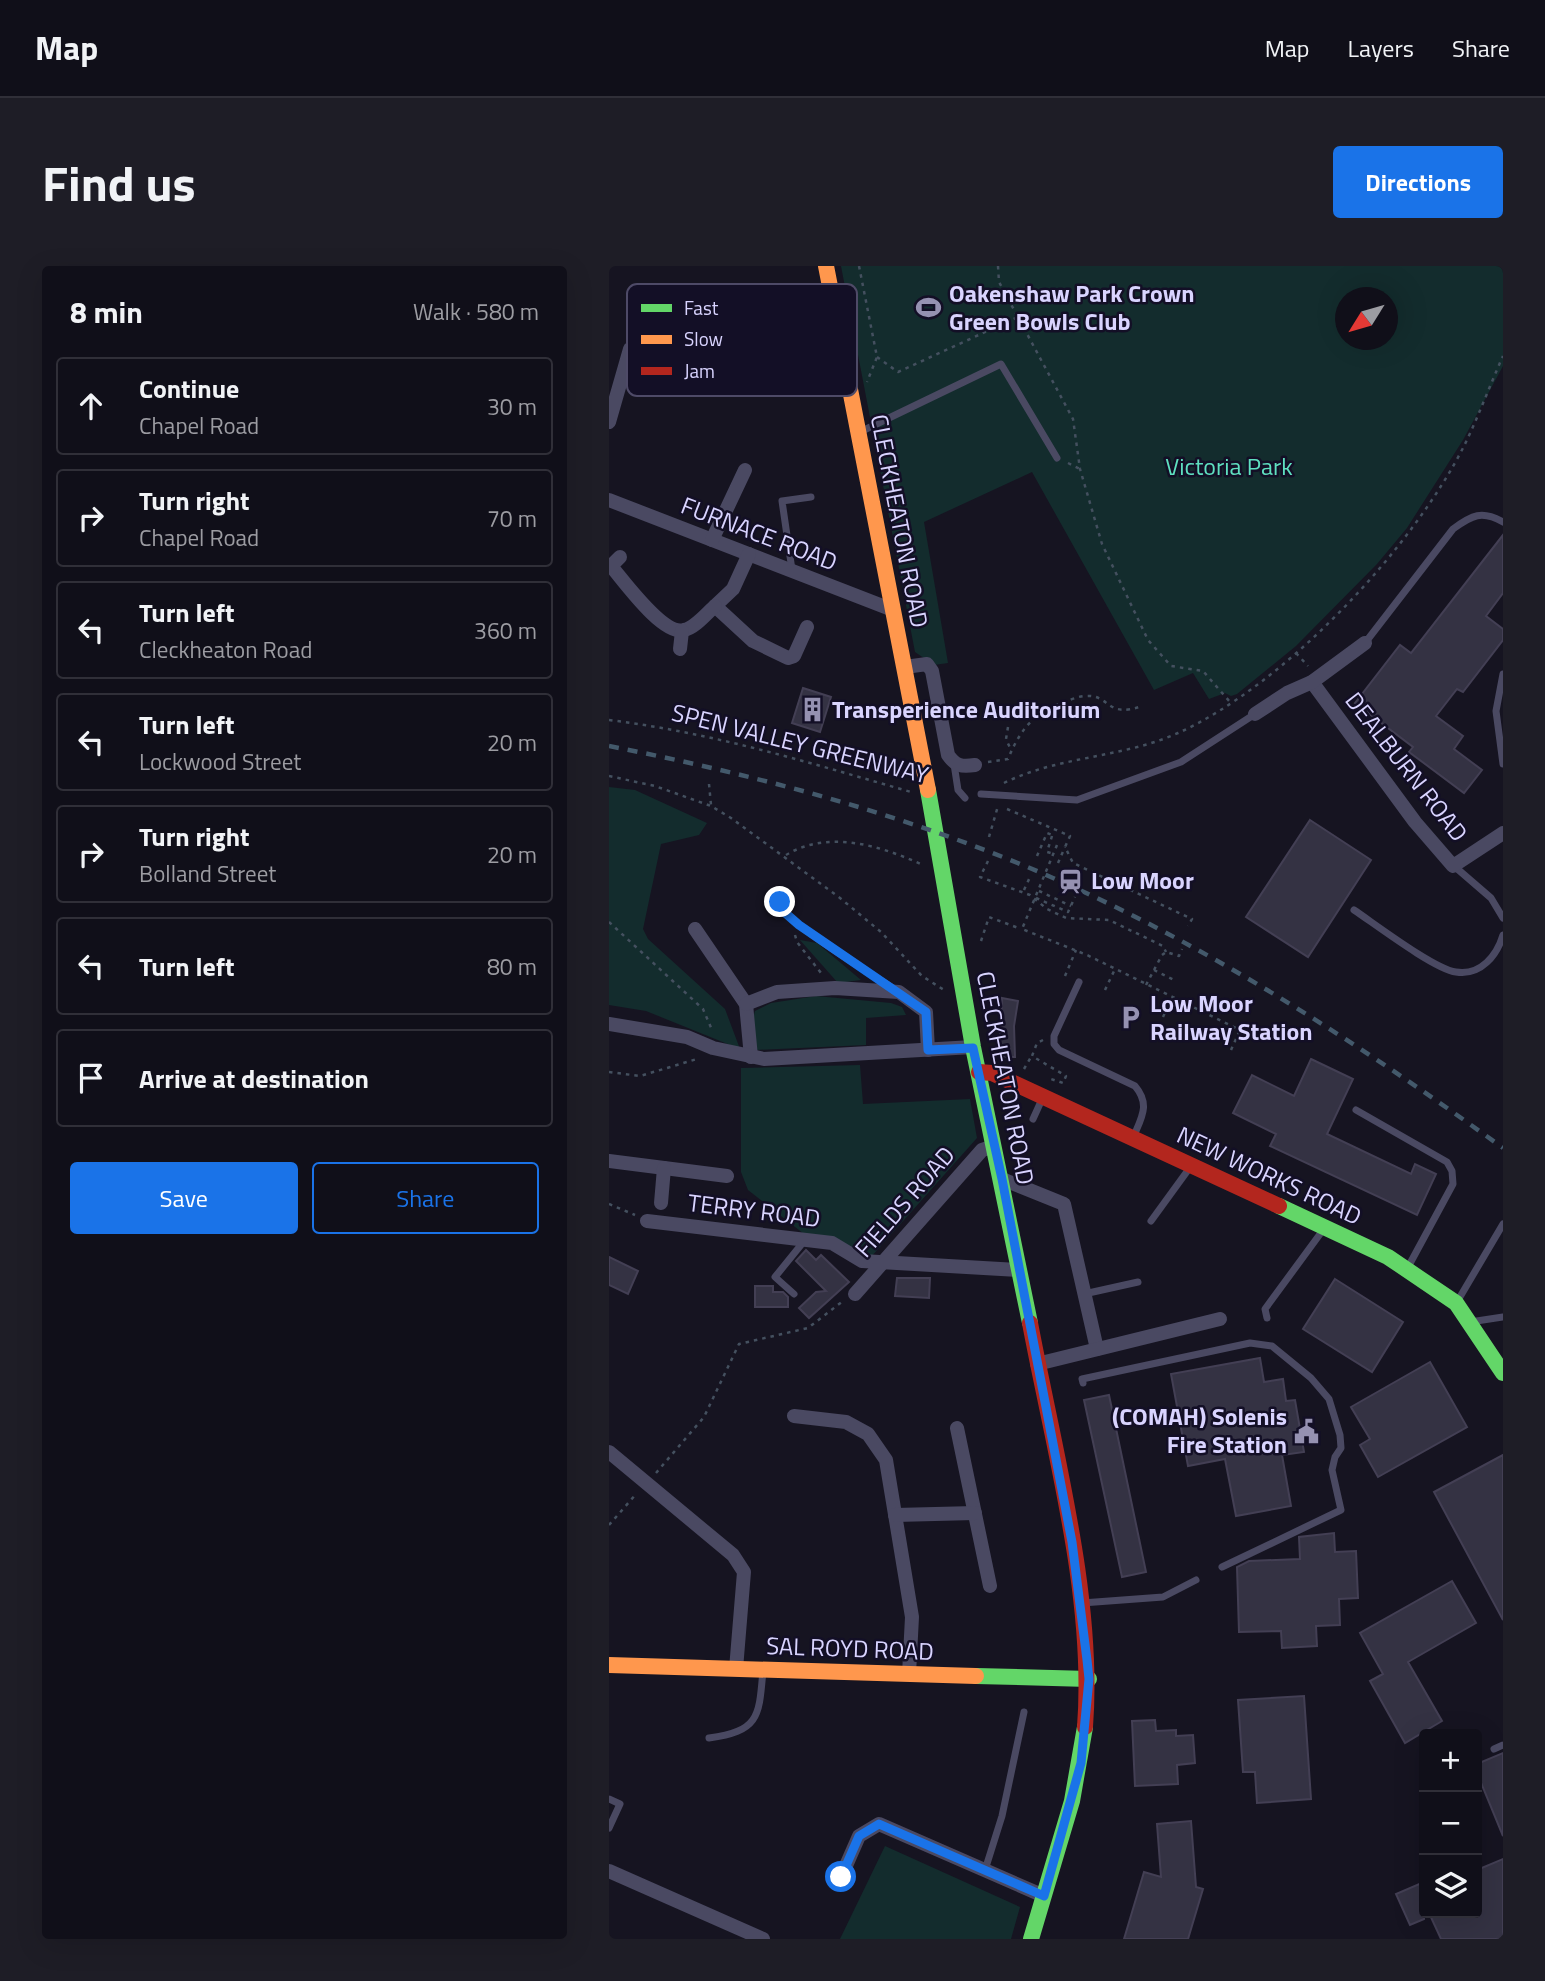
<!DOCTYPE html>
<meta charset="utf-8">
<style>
:root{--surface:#100f19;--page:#1e1d26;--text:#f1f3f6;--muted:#9c9ca2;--line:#302f38;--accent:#1a73e8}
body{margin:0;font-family:"Titillium Web",sans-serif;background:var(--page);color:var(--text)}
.controls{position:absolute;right:21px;bottom:21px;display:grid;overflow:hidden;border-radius:7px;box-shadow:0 7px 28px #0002}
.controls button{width:63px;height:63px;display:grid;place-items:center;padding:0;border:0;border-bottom:2px solid var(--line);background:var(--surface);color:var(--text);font:35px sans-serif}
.compass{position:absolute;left:726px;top:21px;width:63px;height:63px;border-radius:50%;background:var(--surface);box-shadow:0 7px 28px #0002;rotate:233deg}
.stop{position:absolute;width:21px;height:21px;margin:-16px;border:5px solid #1a73e8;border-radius:50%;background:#fff}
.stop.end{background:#1a73e8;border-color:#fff;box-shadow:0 2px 7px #0008}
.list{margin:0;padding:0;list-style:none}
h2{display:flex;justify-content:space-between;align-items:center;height:91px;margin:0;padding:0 28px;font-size:30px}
h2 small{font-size:23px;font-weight:400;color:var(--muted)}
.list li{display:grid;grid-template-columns:46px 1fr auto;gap:21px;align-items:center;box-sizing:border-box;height:98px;margin:0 14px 14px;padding:0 14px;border:2px solid var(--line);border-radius:7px}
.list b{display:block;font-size:26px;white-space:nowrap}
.list p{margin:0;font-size:23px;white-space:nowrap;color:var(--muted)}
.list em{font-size:23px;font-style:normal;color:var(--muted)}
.actions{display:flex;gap:14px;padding:21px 28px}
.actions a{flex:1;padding:16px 0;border:2px solid var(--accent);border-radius:7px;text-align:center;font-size:24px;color:var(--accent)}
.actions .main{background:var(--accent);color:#fff}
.icon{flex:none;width:38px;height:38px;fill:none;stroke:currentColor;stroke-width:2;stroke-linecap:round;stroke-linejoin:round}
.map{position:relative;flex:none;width:894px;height:1673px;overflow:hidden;border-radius:7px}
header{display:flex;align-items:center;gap:42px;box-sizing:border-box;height:98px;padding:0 35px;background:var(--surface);border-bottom:2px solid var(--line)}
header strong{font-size:33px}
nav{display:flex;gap:38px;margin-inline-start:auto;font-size:24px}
.intro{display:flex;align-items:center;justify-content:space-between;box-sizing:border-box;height:168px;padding:0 42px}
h1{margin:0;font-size:49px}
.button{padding:18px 32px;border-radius:7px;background:var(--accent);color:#fff;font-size:24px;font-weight:700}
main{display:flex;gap:42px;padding:0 42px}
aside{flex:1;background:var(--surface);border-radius:7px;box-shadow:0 7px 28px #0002}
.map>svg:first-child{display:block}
</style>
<header>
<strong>Map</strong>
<nav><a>Map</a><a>Layers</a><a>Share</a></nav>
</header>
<div class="intro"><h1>Find us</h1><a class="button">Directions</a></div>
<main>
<aside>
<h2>8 min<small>Walk · 580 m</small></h2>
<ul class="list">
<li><svg class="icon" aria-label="ahead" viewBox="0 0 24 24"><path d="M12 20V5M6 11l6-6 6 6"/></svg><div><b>Continue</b><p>Chapel Road</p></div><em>30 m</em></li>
<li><svg class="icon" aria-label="right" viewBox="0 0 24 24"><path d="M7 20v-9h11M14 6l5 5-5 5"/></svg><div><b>Turn right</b><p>Chapel Road</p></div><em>70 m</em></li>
<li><svg class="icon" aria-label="left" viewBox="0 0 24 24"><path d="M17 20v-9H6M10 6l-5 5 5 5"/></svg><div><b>Turn left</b><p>Cleckheaton Road</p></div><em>360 m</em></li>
<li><svg class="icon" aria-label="left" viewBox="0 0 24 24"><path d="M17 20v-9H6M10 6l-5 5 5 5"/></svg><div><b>Turn left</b><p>Lockwood Street</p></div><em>20 m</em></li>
<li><svg class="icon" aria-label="right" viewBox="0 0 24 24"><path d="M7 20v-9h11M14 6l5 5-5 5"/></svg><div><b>Turn right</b><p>Bolland Street</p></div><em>20 m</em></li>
<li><svg class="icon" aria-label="left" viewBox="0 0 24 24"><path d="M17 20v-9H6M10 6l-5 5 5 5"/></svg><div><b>Turn left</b></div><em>80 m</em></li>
<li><svg class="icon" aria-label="arrive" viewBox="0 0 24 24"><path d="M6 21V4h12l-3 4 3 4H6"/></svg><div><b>Arrive at destination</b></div></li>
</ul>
<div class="actions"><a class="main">Save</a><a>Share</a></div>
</aside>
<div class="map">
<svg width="894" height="1673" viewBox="0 0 894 1673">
<rect width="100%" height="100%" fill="#161421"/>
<g fill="#132c2d" fill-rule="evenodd">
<path d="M232,0h662v100l-40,74 -56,88 -30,36 -81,82 -59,48 -6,2 -6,-3 -16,6 -16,-26 -39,17 -122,-218 -108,50 24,141 -14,2 -19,-13zM736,32h42v42h-42z"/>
<polygon points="0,521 26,524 98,557 90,569 52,578 34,663 39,673 116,743 131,783 37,745 0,739"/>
<polygon points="191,674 208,677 252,714 229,717"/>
<polygon points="207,730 282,737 293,741 297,749 257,752 257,779 146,784 143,756 146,745 162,737"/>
<polygon points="251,799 254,838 361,833 368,872 262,991 195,968 139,924 132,906 132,802"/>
<polygon points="276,1580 411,1641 402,1673 231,1673"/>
</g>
<g fill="#343243" stroke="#433f54" stroke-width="2">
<polygon points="894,269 894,327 877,350 894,363 894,374 854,426 848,423 827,450 854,470 845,483 873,504 855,527 800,486 804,481 746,437 791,379 802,387"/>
<polygon points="194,422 222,431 211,466 183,457"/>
<polygon points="701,554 762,594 699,691 637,651"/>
<polygon points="393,732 409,735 405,760 406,791 390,791"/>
<polygon points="702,793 744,813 718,868 802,908 806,898 827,908 808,949 661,880 667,868 624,847 643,809 685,830"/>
<polygon points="197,984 207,994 212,989 240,1016 200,1052 190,1042 207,1026 217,1025 187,995"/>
<polygon points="0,991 29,1005 19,1028 0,1019"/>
<polygon points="288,1012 321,1012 320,1032 286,1030"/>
<polygon points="726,1013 794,1056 763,1106 694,1063"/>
<polygon points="146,1020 164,1020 164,1026 174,1026 179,1031 179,1041 146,1041"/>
<polygon points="651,1092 655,1116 674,1113 677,1135 686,1134 695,1186 673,1189 682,1240 627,1250 616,1193 579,1200 562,1108"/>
<polygon points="821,1096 858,1161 769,1211 751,1179 761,1173 742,1141"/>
<polygon points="500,1129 537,1306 513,1311 475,1134"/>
<polygon points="894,1189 894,1354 825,1226"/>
<polygon points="725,1267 726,1286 747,1285 749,1332 730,1333 731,1359 707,1360 708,1380 673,1382 672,1365 630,1366 628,1301 640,1295 691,1293 690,1271"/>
<polygon points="843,1315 867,1357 799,1396 833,1455 796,1477 761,1415 774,1408 751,1367"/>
<polygon points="695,1430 702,1533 648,1537 646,1506 634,1506 629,1434"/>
<polygon points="546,1454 547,1465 567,1464 567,1470 584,1469 586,1497 568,1499 569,1518 526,1520 523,1455"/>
<polygon points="894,1487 894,1570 868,1507 868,1498"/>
<polygon points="582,1555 587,1621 594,1623 579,1673 515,1673 535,1606 552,1611 548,1558"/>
<polygon points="894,1593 894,1673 832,1673 820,1647 868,1647 868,1604"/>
<polygon points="815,1616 815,1653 801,1659 787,1628"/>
</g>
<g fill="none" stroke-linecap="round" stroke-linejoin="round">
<g stroke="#44505f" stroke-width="2.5" stroke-dasharray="3.5 5" stroke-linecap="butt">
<polyline points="250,0 268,91 258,116"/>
<polyline points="389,0 390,16 464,153 471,203 493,278 539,374 562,400 594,405 621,436"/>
<polyline points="268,91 289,106 409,51"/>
<polyline points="459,197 471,203"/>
<polyline points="687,387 699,400"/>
<path d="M0,454c105,13 201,43 302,72"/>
<polyline points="399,461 397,473 402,484"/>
<path d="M379,496l20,-3c12,-29 26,-47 56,-57 6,-2 15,-6 21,-6 26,-2 20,23 57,10"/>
<polyline points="0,510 46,520 102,540 122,552 231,632 272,666 313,710 335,724"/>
<path d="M395,517c54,-27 119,-25 174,-50 107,-48 235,-185 287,-289 14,-29 25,-59 38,-88"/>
<polyline points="100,518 102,539"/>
<polyline points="398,543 461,570 456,581 464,597 583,653 579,660"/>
<polyline points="443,570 438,586 445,588"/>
<polyline points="380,571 389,540"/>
<polyline points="448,579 413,663 478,689 641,769"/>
<path d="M177,589c43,-26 95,-9 137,10"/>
<polyline points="428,590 438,567 443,569"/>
<polyline points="379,595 371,611 421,629 438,643 457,652 500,654 554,680 557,686"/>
<polyline points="449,597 456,581"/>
<polyline points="415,624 421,611"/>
<polyline points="430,625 462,640"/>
<polyline points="427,632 459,646 466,631"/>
<polyline points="0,656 94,743 103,764"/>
<polyline points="186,669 188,676 212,707"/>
<polyline points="372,675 380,651 412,663"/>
<polyline points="545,704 565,714"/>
<polyline points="456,710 467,684"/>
<polyline points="537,719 553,689 557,686 570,690 573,683"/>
<polyline points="496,724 506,703"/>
<polyline points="554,751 563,732"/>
<polyline points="434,774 428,777 423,790 457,810 454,817 439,812"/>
<polyline points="622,784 631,764"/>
<polyline points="415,803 422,791"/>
<polyline points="0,806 31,810 88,793"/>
<polyline points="0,938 26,949"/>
<polyline points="47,1207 95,1151 130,1078 199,1062 234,1035"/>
<polyline points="0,1259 28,1227"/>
</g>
<g stroke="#4a4962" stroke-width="7">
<polyline points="253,165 392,98 448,192"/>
<polyline points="183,304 173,235 202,231"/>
<path d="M756,377l88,-114c19,-14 29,-19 50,-7"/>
<polyline points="894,408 887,445 894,498"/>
<polyline points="345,498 349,524 356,532"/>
<polyline points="372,528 468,534 572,496 646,448"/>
<polyline points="845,600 882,632 894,652"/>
<path d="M171,636c7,23 89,70 113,86"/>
<path d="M745,644c21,14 80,59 102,62 25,4 41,-17 47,-37"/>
<path d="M470,716l-25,54v8l5,6 76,36c16,19 6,32 -2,52"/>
<polyline points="747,844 838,896 843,905 844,918 798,1003"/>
<polyline points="424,853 434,831"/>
<polyline points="542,955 582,900"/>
<polyline points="185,1028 166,1011 196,974"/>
<polyline points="475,1028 529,1016"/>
<polyline points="848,1036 894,958"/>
<polyline points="658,1052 656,1043 714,964"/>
<polyline points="861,1056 894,1051"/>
<polyline points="474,1117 473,1113 641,1077 663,1080 702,1112 720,1133 731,1169 732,1182 726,1191 723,1204 732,1244 613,1301"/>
<polyline points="473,1337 554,1331 587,1314"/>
<path d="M100,1472c51,-7 50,-22 54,-68"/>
<polyline points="885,1483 894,1479"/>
<polyline points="0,1533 11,1538 0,1562"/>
<polyline points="376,1604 393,1550 415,1446"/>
</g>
<g stroke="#4a4962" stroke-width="14">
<polyline points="0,156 21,83"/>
<polyline points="0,234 284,344"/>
<polyline points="103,274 136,204"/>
<polyline points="140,288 124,323 106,340 144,375 179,392 185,390 198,361"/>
<path d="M11,291l-9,9c13,15 52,70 73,64 11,-2 23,-17 31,-24"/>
<polyline points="71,383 73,365"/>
<path d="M296,401l22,-3 5,7 16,84c8,11 13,12 27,10"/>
<polyline points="703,416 806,556 844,600 894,567"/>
<polyline points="646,448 678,427 703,416 756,377"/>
<polyline points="86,663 137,738 142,791"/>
<polyline points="137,738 168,726 226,722 290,726 317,746 319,784"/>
<polyline points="0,758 78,771 104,782 155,793 364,781"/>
<polyline points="0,895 118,910"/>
<polyline points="393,913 455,938 488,1083"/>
<polyline points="52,937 55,902"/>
<polyline points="38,955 223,977 253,995 410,1004"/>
<polyline points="246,1028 373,884 385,880"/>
<polyline points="428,1098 611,1053"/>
<polyline points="185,1150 237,1156 259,1168 277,1194 303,1351 300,1408"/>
<polyline points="348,1162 381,1320"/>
<polyline points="0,1186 124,1289 135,1306 127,1403"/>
<polyline points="286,1249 366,1247"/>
<polyline points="0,1605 154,1673"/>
<polyline points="232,1611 250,1570 270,1558 435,1630"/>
</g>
<g stroke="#63d668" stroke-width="16">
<polyline points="319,524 364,781 421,1057"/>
<polyline points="670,940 779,991 847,1037 894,1107"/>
<polyline points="367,1410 480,1413"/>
<polyline points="422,1673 463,1535 476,1461"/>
</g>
<g stroke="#ff974d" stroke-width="16">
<polyline points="217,0 319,524"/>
<polyline points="0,1399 367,1410"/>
</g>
<g stroke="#b3261e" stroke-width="16">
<polyline points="370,806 383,807 670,940"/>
<path d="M421,1057c24,128 65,275 55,404"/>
</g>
<path stroke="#43596b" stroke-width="4.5" stroke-dasharray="10 9" stroke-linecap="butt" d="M0,480c142,28 283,65 416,120 171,71 329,174 478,282"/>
</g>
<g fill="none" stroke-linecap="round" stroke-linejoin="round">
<polyline stroke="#1a73e8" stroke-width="9" points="171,636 174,645 190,659 317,746 319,784 364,782 393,913 463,1276 478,1394 480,1413 472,1497 435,1630 270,1558 250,1570 232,1611"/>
</g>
<defs>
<symbol id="stadium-bare" viewBox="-9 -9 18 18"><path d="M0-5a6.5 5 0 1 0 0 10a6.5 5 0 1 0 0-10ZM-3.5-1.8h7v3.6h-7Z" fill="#9591b1" stroke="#130f26" stroke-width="2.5" paint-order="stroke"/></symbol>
<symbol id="building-bare" viewBox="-9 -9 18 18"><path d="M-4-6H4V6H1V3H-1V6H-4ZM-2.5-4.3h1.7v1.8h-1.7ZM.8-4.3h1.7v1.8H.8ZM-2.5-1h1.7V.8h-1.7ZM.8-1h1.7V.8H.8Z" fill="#9591b1" stroke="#130f26" stroke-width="2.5" paint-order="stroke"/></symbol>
<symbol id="station-bare" viewBox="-9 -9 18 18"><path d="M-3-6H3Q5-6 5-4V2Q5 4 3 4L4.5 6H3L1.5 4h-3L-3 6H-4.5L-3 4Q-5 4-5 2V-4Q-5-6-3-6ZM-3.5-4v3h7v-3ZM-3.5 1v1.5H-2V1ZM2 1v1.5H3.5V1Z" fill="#9591b1" stroke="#130f26" stroke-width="2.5" paint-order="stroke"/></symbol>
<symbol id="parking-bare" viewBox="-9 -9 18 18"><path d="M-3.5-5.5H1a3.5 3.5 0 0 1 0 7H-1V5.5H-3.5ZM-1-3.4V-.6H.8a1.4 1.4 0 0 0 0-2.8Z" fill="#9591b1" stroke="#130f26" stroke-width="2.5" paint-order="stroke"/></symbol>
<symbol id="civic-bare" viewBox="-9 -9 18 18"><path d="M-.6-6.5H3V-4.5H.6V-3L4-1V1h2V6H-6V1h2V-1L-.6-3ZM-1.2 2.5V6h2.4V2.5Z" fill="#9591b1" stroke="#130f26" stroke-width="2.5" paint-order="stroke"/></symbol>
</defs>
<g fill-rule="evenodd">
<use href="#stadium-bare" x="302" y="24" width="35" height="35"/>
<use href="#building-bare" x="186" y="426" width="35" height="35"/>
<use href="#station-bare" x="444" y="598" width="35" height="35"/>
<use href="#parking-bare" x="504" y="734" width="35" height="35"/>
<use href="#civic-bare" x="680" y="1148" width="35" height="35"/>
</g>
<g text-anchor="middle" stroke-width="5" stroke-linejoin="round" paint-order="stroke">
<g font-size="24" font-weight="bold" fill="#d9d4ff" stroke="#130f26" text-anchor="start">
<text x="340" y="36">Oakenshaw Park Crown<tspan x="340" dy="28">Green Bowls Club</tspan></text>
<text x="223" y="452">Transperience Auditorium</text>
<text x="482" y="623">Low Moor</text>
<text x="541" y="746">Low Moor<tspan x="541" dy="28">Railway Station</tspan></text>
<text x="678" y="1159" text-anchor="end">(COMAH) Solenis<tspan x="678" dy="28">Fire Station</tspan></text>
</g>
<g font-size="24" fill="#5fe0c0" stroke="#130f26">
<text x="620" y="209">Victoria Park</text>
</g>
<g font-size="24" fill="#d9d4ff" stroke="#130f26">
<text transform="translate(290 255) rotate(79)" y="8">CLECKHEATON ROAD</text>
<text transform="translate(150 268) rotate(21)" y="8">FURNACE ROAD</text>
<text transform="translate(191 478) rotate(14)" y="8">SPEN VALLEY GREENWAY</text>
<text transform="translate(797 501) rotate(52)" y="8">DEALBURN ROAD</text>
<text transform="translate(396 812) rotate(79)" y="8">CLECKHEATON ROAD</text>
<text transform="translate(660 910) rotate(25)" y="8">NEW WORKS ROAD</text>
<text transform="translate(296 936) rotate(-49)" y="8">FIELDS ROAD</text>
<text transform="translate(145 945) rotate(7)" y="8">TERRY ROAD</text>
<text transform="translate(241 1383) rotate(2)" y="8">SAL ROYD ROAD</text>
</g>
</g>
<rect x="18" y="18" width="230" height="112" rx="10" fill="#130f26" stroke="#4e4a67" stroke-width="2"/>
<rect x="32" y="38" width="31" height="8" fill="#63d668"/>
<rect x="32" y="69" width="31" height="9" fill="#ff974d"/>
<rect x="32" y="101" width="31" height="8" fill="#b3261e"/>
<g font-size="19" fill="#d9d4ff">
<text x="75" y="49">Fast</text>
<text x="75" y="80">Slow</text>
<text x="75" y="112">Jam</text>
</g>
</svg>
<div class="controls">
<button>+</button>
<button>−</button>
<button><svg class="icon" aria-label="layers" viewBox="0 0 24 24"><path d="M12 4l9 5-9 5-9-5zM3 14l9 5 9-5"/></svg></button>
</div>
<svg class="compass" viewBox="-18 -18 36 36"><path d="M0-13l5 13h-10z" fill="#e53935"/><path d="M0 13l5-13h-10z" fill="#9c9ca2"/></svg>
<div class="stop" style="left:232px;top:1611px"></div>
<div class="stop end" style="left:171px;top:636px"></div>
</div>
</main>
